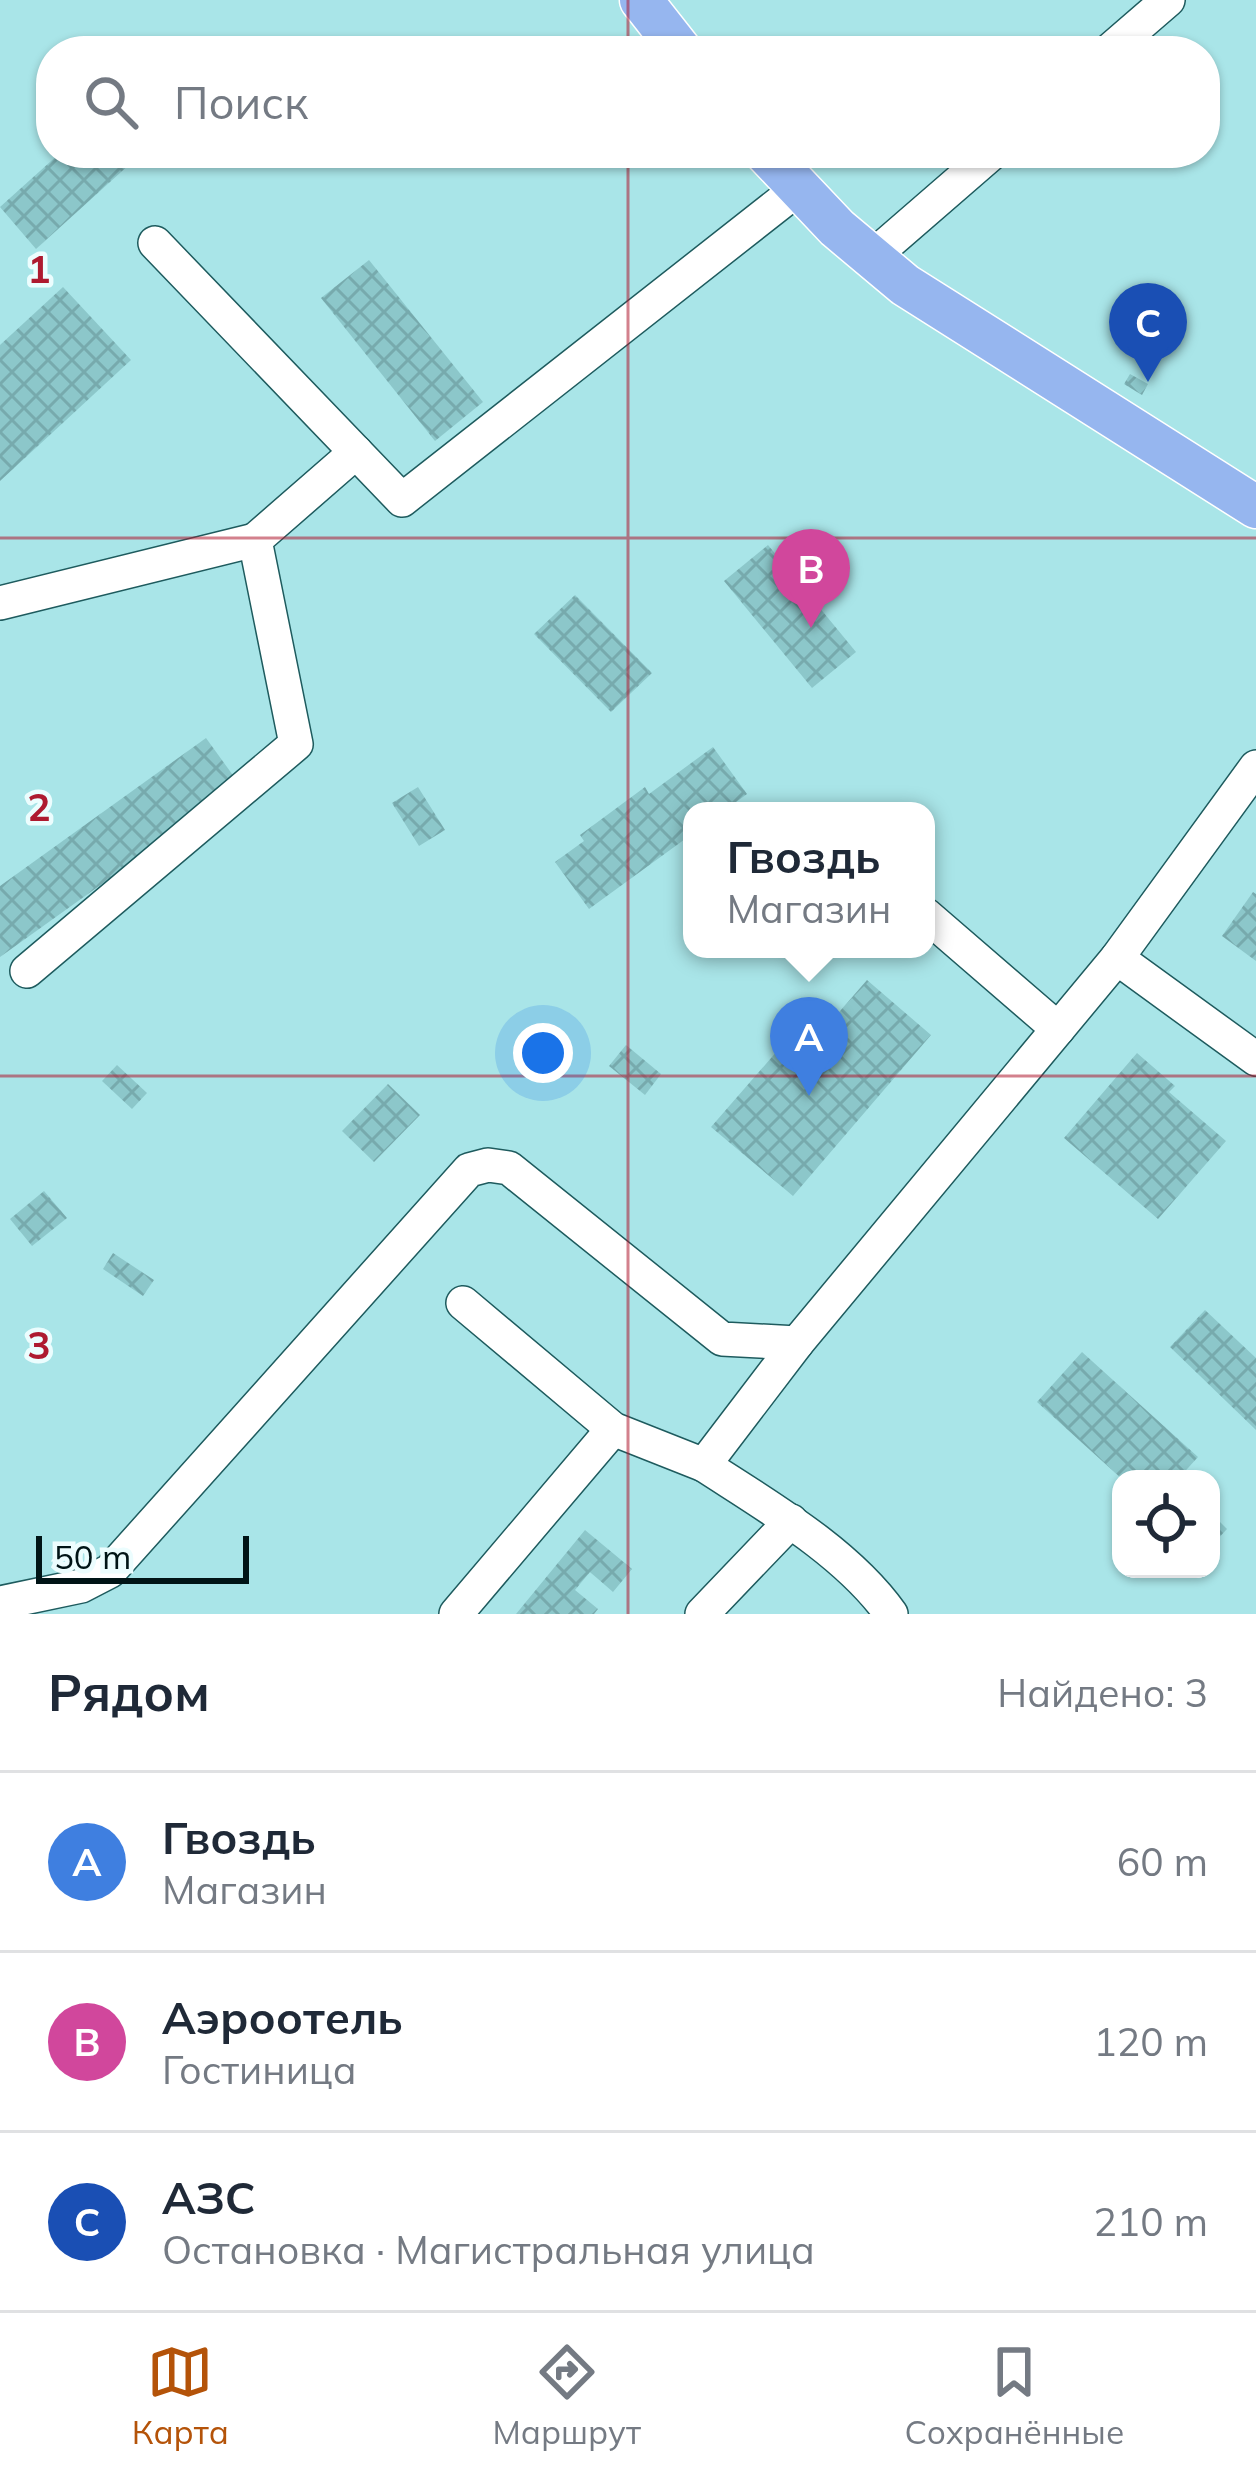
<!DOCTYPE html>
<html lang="ru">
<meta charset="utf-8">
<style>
:root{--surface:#fff;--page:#f2f2f3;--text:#1f2937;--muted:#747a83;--line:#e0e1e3;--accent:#b45309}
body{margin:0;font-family:Mulish,sans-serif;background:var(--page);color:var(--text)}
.controls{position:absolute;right:36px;bottom:36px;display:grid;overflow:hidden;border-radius:24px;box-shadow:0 3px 9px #0004}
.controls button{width:108px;height:108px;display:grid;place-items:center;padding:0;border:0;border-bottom:3px solid var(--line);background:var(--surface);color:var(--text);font:60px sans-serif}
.scale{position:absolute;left:36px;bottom:30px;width:213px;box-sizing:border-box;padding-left:12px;border:6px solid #001416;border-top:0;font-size:33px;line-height:42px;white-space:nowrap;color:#001416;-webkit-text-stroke:9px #ecfdfe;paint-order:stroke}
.you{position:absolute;left:543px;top:1053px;width:42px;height:42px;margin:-30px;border:9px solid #fff;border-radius:50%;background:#1a73e8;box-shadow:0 0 0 18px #1a73e833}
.badge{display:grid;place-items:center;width:78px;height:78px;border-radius:50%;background:var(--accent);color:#fff;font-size:39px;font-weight:700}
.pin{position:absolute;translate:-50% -99px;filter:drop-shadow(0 3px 6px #0008)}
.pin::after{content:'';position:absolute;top:63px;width:42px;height:36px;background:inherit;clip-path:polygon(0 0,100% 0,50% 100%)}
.popup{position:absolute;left:683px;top:802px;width:252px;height:156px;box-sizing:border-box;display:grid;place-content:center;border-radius:24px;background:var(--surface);filter:drop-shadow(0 3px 9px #0005);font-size:39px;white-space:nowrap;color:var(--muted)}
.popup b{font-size:45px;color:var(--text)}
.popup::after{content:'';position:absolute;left:50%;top:100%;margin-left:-24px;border:24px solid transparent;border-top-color:var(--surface)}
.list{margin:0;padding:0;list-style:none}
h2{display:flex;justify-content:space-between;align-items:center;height:156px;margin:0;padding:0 48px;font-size:51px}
h2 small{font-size:39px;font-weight:400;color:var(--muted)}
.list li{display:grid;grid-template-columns:78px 1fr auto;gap:36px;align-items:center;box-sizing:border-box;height:180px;padding:0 48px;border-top:3px solid var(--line)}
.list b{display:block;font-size:45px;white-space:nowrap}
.list p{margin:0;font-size:39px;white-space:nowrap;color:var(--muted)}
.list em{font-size:39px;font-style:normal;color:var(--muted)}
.icon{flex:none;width:66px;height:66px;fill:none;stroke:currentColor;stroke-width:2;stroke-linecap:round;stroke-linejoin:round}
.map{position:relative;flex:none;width:1256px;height:1614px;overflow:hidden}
.search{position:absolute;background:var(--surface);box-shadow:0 3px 9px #0004;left:36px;right:36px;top:36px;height:132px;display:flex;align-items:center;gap:30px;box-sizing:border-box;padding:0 42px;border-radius:48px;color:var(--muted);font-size:45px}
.sheet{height:696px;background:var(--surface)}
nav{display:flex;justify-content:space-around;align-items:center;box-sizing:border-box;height:168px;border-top:3px solid var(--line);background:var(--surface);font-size:33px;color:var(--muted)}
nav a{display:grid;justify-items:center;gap:6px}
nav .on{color:var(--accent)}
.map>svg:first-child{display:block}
</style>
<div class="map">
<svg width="1256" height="1614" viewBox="0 0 1256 1614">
<defs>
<pattern id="building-cross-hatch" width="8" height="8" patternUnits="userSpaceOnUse" patternTransform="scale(3)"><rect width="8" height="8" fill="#8cc7ca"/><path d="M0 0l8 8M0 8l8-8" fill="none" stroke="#77aaad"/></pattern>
</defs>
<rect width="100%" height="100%" fill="#a9e5e8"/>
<g fill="url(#building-cross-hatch)">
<polygon points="60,153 142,153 36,249 0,207"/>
<polygon points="369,260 483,402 435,441 321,298"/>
<polygon points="63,287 131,360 0,481 0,345"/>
<polygon points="1130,374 1148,384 1142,395 1124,384"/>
<polygon points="768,545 856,652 812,688 724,581"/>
<polygon points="575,595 652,673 611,712 534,634"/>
<polygon points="206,738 240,785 0,957 0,886"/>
<polygon points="713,747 747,794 724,811 692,811 692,834 589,909 555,862 584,841 580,835 645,787 649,794"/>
<polygon points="418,787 445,830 419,846 392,803"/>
<polygon points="1253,892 1256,894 1256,961 1222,936"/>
<polygon points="867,980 931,1035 793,1196 711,1127 778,1050 794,1064"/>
<polygon points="626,1045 661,1074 645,1095 609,1066"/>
<polygon points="1137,1053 1175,1086 1169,1092 1226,1141 1158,1219 1064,1138"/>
<polygon points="117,1065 147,1093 132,1109 102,1081"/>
<polygon points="388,1084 420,1115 374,1162 342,1131"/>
<polygon points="44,1191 67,1218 32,1246 10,1219"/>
<polygon points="113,1253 154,1280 143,1296 103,1269"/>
<polygon points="1205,1310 1256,1358 1256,1430 1170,1347"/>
<polygon points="1082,1352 1198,1457 1178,1479 1122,1479 1037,1402"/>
<polygon points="1211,1513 1227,1529 1211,1546"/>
<polygon points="585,1530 632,1569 613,1592 590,1572 575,1590 598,1609 594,1614 516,1614"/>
</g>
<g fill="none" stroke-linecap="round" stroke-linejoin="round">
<defs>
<g id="minor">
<polyline points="1109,51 1168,0"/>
<polyline points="155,243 402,500 799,188"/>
<polyline points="872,257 992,153"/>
<polyline points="0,603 255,540"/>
<polyline points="926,915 1058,1029"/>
<polyline points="1117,958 1256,1059"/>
<polyline points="27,971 296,744 255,540 356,452"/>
<polyline points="463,1303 613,1429 704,1465"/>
<path d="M797,1343l-93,122c63,41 143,87 187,149"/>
<polyline points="0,1603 81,1586 110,1571 469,1170 488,1165 509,1168 722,1339 797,1343 1117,958 1256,767"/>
<polyline points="456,1614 613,1429"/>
<polyline points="702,1614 791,1521"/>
</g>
<g id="major">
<polyline points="641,0 681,51"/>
<polyline points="766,153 837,228 905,285 1256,507"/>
</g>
</defs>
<use href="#minor" stroke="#1e5b5e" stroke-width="36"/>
<use href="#major" stroke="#fff" stroke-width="45"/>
<use href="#minor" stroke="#fff" stroke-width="33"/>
<use href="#major" stroke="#96b6ef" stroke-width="42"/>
</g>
<path fill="none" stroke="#ae1a30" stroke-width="3" stroke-opacity="0.55" d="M628,0v51M628,153v1461M0,538h1256M0,1076h1256"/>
<g font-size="39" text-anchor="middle" font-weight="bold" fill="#ae1a30" stroke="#ecfdfe" stroke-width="9" stroke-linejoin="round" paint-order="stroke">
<text x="39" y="283">1</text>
<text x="39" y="821">2</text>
<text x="39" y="1359">3</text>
</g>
</svg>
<div class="controls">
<button><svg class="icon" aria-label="locate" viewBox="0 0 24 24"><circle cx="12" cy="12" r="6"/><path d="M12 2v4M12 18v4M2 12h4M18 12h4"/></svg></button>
</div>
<div class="scale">50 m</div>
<div class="you"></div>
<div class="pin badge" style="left:809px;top:1096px;background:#3f7fe0">A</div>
<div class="popup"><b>Гвоздь</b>Магазин</div>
<div class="pin badge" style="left:811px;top:628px;background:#d1479c">B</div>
<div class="pin badge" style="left:1148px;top:382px;background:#1a4fb4">C</div>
<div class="search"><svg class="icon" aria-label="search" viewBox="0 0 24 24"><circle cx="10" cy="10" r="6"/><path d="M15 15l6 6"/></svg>Поиск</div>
</div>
<section class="sheet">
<h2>Рядом<small>Найдено: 3</small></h2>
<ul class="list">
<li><span class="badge" style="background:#3f7fe0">A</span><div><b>Гвоздь</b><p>Магазин</p></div><em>60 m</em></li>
<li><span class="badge" style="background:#d1479c">B</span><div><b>Аэроотель</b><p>Гостиница</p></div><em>120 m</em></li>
<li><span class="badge" style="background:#1a4fb4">C</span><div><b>АЗС</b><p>Остановка · Магистральная улица</p></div><em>210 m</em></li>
</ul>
</section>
<nav>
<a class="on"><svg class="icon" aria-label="map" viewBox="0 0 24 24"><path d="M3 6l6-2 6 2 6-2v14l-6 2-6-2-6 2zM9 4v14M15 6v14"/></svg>Карта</a>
<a><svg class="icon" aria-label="directions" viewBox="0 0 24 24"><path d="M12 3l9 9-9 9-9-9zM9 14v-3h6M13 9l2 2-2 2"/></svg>Маршрут</a>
<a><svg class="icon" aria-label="saved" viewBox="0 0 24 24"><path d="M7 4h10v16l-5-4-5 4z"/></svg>Сохранённые</a>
</nav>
